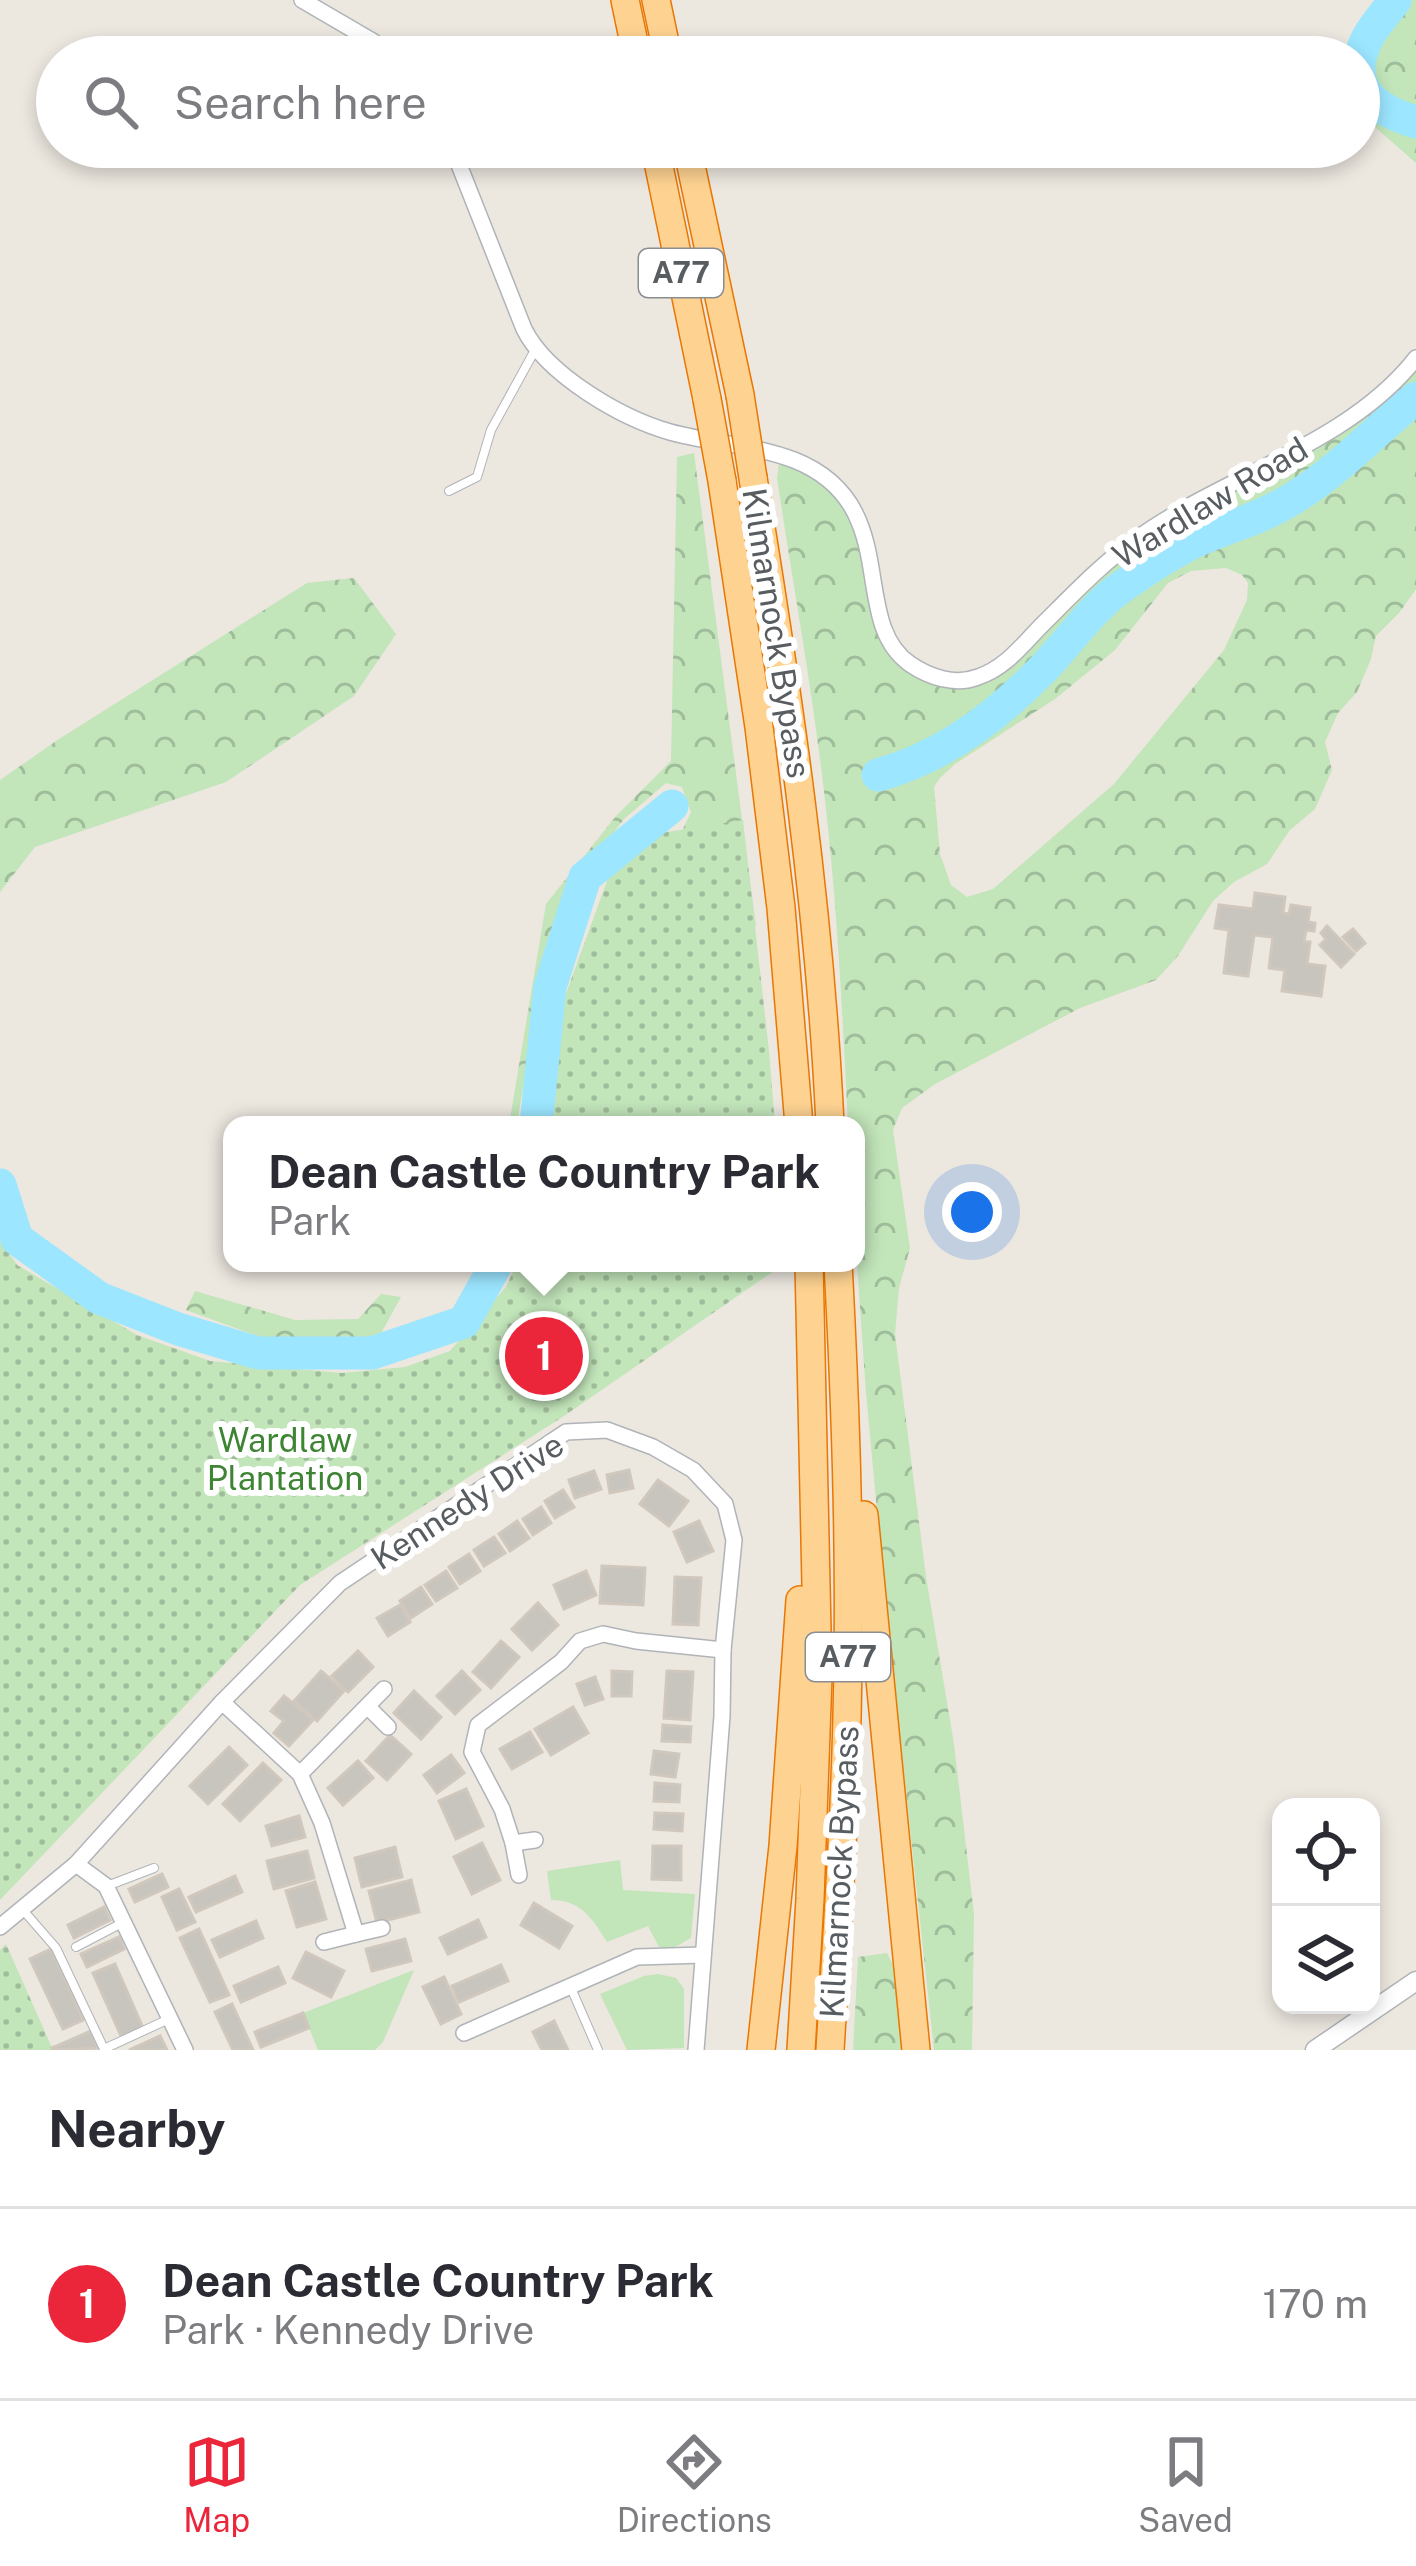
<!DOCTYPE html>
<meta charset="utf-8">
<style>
:root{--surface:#fff;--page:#f2f2f3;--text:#2b2b33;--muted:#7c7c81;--line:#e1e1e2;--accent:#eb263b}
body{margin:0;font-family:"Public Sans",sans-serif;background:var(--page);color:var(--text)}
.controls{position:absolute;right:36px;bottom:36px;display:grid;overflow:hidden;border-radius:24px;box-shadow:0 6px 18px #0003}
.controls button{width:108px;height:108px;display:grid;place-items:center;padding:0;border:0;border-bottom:3px solid var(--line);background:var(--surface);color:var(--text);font:60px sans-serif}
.you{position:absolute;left:972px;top:1212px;width:42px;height:42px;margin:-30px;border:9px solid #fff;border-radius:50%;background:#1a73e8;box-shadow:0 0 0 18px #1a73e833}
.badge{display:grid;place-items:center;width:78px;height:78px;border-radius:50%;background:var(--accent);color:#fff;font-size:39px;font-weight:700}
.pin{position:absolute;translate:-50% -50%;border:6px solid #fff;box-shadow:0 3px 12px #0006}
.popup{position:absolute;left:223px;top:1116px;width:642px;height:156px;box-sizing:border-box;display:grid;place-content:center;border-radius:24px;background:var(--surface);filter:drop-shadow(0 3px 9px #0005);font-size:39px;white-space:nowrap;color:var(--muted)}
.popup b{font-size:45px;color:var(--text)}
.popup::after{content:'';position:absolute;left:50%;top:100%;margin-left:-24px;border:24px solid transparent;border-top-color:var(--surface)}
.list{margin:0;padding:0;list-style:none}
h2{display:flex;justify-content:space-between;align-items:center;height:156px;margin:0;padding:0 48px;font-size:51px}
h2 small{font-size:39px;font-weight:400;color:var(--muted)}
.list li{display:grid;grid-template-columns:78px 1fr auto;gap:36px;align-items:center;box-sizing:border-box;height:192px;padding:0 48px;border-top:3px solid var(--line)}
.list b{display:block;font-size:45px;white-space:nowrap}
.list p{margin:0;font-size:39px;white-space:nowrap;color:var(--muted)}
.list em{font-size:39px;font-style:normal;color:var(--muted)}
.icon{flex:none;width:66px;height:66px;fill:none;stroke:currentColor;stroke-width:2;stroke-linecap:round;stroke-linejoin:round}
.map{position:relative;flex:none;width:1416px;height:2050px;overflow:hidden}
.search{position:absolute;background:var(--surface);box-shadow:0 6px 18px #0003;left:36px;right:36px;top:36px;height:132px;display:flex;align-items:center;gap:30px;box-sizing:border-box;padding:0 42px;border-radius:66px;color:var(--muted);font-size:45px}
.sheet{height:348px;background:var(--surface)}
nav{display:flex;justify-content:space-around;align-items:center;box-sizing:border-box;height:168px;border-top:3px solid var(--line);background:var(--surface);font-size:33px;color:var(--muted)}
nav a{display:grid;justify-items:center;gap:6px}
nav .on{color:var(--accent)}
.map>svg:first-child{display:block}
</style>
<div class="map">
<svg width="1416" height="2050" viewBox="0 0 1416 2050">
<defs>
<pattern id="forest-crowns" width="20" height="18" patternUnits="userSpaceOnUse" patternTransform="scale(3)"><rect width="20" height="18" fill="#c2e5ba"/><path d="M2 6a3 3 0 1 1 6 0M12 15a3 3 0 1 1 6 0" fill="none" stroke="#a0bd9b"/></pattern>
<pattern id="park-dots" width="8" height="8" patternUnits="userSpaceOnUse" patternTransform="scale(3)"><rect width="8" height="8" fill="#c2e5ba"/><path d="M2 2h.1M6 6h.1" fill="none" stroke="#a0bd9b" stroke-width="1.8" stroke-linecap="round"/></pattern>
</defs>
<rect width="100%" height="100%" fill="#ece7df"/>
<g fill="#c2e5ba">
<path d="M620,1860l3,30 72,4 -4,44c-11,6 -19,13 -32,9l-11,-21 -41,16c-15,-24 -26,-42 -56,-42l-4,-29z"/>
<polygon points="414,1970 383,2042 375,2050 318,2050 303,2013"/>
<polygon points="658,1974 676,1978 684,1989 684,2048 627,2050 600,1994 644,1976"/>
</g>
<g fill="url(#forest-crowns)" fill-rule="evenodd">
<polygon points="1395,0 1416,0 1416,163 1359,113 1362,54 1367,40"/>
<path d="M1416,358v231l-17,24 -23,23 -5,23 -14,33 -19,21 -13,29 7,28 -17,39 -26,22 -22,33 -33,18 -21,19 -35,55 -22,24 -76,28 -145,76 -33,24 -9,22 17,118 -11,40 -4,46 31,243 28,167 20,170 -2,136h-38l-48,-443 -20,-214 -10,-143v-125h-8c-6,-122 -12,-244 -28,-366 -12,-94 -29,-187 -43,-281l3,-22 66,43 42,139 43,37 49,2 127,-114 252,-151zM1226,568l16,7 6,8 -1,17 -23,50 -110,134 -121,105 -26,8 -16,-12 -11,-31 -6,-67 6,-9 15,-14 100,-65 60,-49 53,-67 23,-12z"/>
<polygon points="694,453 756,926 550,1125 557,1019 613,865 661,833 682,831 691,812 682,787 666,783 624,819 565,897 540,980 517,1125 509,1125 546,904 616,816 671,761 677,457"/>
<polygon points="354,578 396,634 354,696 226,782 35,847 0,892 0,780 59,739 307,583"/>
<polygon points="195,1291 295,1320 358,1319 381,1294 401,1297 379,1337 277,1343 186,1310"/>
<polygon points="887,1953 893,1965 903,2050 853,2050 858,1957"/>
</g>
<g fill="url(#park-dots)">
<polygon points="743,820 769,1051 775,1125 550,1125 557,1019 613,865 661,833"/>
<polygon points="0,1240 17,1265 137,1335 210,1361 342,1373 405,1367 450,1351 506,1287 517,1263 784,1264 564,1416 300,1585 0,1900"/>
<polygon points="6,1944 53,2050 0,2050 0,1950"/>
</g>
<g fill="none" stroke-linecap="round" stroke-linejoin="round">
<g stroke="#9ce6ff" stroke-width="33">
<path d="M1395,0c-9,13 -21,25 -28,39 -24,48 8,71 49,83"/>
<path d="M878,775c63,-17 117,-57 162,-103 26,-26 47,-58 76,-81 25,-18 50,-35 78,-49 31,-15 64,-22 93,-40 49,-28 85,-69 129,-104"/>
<polyline points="536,1125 550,987 585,877 672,806"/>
<polyline points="0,1185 17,1239 99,1298 178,1329 258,1353 372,1353 464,1322 497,1263"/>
</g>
</g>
<g fill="#c8c4be" stroke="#d0c7bd" stroke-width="3">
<polygon points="1255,893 1285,897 1283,913 1289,914 1291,905 1310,908 1308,922 1315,923 1314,931 1306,930 1304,942 1310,942 1307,964 1325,966 1321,996 1282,991 1285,970 1269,968 1273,937 1254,935 1248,976 1224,973 1229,930 1215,928 1219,905 1253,909"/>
<polygon points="1327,926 1354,954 1341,967 1320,945 1326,939 1321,933"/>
<polygon points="1353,929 1365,943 1356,951 1343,937"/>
<polygon points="629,1470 633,1488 610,1493 607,1475"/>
<polygon points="594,1471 601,1489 575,1498 569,1480"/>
<polygon points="658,1480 688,1501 669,1526 640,1504"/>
<polygon points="563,1490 574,1507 555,1518 545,1501"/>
<polygon points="541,1507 551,1523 533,1535 523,1519"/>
<polygon points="517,1521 529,1538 510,1551 499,1534"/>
<polygon points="699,1521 713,1551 687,1562 674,1532"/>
<polygon points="494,1537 505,1553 484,1566 474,1550"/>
<polygon points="469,1554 480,1571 460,1584 449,1567"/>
<polygon points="602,1566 645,1568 643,1605 600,1603"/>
<polygon points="446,1571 457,1588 436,1601 425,1585"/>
<polygon points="586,1571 596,1595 564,1609 554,1585"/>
<polygon points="675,1577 701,1578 698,1625 673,1624"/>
<polygon points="421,1587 432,1604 411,1618 400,1601"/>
<polygon points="538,1603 558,1625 532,1650 512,1629"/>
<polygon points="400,1605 410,1622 388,1636 377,1618"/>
<polygon points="501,1641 519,1657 491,1688 473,1672"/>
<polygon points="358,1651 373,1667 348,1692 332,1676"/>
<polygon points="321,1671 344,1691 317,1721 294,1701"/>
<polygon points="462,1671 480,1690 455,1714 437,1696"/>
<polygon points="612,1671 632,1672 631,1696 612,1696"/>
<polygon points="667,1671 693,1672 690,1720 664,1718"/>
<polygon points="595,1677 603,1699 585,1705 577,1684"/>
<polygon points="414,1691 441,1717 421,1739 394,1713"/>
<polygon points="284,1696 313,1720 289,1746 274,1733 284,1721 271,1711"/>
<polygon points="573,1707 588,1733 551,1755 535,1729"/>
<polygon points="663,1725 691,1727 690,1742 662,1741"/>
<polygon points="530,1732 542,1752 512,1769 500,1749"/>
<polygon points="390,1735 411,1754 387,1780 366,1761"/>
<polygon points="229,1747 247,1765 208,1804 190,1786"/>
<polygon points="654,1751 679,1754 675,1777 651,1774"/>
<polygon points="451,1755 464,1773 437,1793 424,1775"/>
<polygon points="358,1761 373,1778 343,1805 328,1788"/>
<polygon points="263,1763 281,1780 240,1821 223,1804"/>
<polygon points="655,1783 680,1785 679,1802 654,1801"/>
<polygon points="466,1789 483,1826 456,1839 439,1801"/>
<polygon points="655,1813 683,1814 682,1831 654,1829"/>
<polygon points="299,1816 305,1837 272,1846 266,1826"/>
<polygon points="482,1843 500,1880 472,1894 454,1857"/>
<polygon points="653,1846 681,1846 681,1880 652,1879"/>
<polygon points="395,1847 402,1877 362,1887 355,1858"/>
<polygon points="307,1851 314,1878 274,1889 267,1861"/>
<polygon points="162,1874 168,1887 135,1902 129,1889"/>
<polygon points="235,1876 242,1892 196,1912 189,1897"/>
<polygon points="411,1880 419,1912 377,1923 369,1891"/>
<polygon points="315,1882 326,1919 297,1927 286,1891"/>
<polygon points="179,1889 195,1922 177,1930 162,1897"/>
<polygon points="534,1903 572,1926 559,1948 521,1925"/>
<polygon points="104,1907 110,1920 74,1938 68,1925"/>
<polygon points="478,1920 486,1937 448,1954 440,1938"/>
<polygon points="256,1921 263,1938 220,1957 212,1940"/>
<polygon points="199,1929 229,1995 210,2002 180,1938"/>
<polygon points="119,1937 124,1949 87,1967 81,1954"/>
<polygon points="405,1939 411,1961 372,1971 366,1949"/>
<polygon points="51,1949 83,2020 63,2029 30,1959"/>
<polygon points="306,1952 344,1971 331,1997 293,1978"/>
<polygon points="115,1964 143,2028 122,2038 93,1973"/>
<polygon points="501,1965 508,1981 459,2002 452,1986"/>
<polygon points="278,1967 285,1983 241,2002 234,1986"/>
<polygon points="444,1977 461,2014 441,2024 423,1987"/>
<polygon points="232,2004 253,2050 233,2050 215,2012"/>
<polygon points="303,2013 309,2028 261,2047 255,2032"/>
<polygon points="554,2021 568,2050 542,2050 533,2032"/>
<polygon points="91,2031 98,2048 53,2050 52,2048"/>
<polygon points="160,2036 167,2050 129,2050"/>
</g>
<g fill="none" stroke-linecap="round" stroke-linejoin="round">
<defs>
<g id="service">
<polyline points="449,491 477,477 491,430 535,350"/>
<polyline points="107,1886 154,1868"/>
<polyline points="23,1910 56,1948 104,2049 171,2018"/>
<polyline points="76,1947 122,1923"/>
<polyline points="571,1988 598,2050"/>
</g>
<g id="minor">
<polyline points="302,0 374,42 390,57"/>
<path d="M452,147l72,182c23,46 97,89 146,103 40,11 85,13 124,28 111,44 53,160 116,204 19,13 45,22 68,13 30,-10 47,-36 69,-57 28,-28 56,-57 88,-80 88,-64 213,-95 281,-182"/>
<polyline points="222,1702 300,1774 322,1823 356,1934 324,1942"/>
<polyline points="368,1707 388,1727"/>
<polyline points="300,1774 384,1689"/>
<polyline points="513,1843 535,1840"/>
<polyline points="76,1864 106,1886 185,2050"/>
<polyline points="519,1875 513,1843 502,1809 472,1752 478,1725 561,1662 580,1641 603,1634 636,1641 723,1650"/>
<polyline points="0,1927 76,1864 222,1702 340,1583 566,1432 607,1430 653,1447 693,1470 725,1504 734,1540 723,1650 722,1716 696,2050"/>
<polyline points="356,1934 382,1928"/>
<polyline points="464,2033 637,1957 703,1955"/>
</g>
<polyline id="tertiary" points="1315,2050 1416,1981"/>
<g id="trunk">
<polyline points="625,0 637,57"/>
<polyline points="656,0 668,57"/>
<polyline points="655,147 707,399"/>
<polyline points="687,147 740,395"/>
<path d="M753,478c35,214 67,429 77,647"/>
<polyline points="722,481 759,727 781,908 799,1125"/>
<polyline points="864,1515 916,2050"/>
<polyline points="761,2050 783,1846 800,1600"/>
<polyline points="801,2050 810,1899 818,1677 809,1263"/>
<path d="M830,2050c8,-131 17,-262 18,-393 2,-132 -3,-263 -10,-394"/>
</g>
</defs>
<use href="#service" stroke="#b0b4b8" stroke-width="10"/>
<use href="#minor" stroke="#b0b4b8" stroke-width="18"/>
<use href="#tertiary" stroke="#b0b4b8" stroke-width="21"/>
<use href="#trunk" stroke="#eb7600" stroke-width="30"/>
<use href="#service" stroke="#fff" stroke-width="8"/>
<use href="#minor" stroke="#fff" stroke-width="15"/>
<use href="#tertiary" stroke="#fff" stroke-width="18"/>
<use href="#trunk" stroke="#fed392" stroke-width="27"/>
<defs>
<g id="trunk-bridge">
<polyline points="740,395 753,478"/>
<polyline points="707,399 722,481"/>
</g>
</defs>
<use href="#trunk-bridge" stroke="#eb7600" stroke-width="30" stroke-linecap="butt"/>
<use href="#trunk-bridge" stroke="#fed392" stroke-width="27"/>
</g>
<g text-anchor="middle" stroke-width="12" stroke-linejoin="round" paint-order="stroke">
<g fill="#fff" stroke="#8a8e90" stroke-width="3">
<rect x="639" y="249" width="84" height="48" rx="9"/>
<rect x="806" y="1633" width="84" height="48" rx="9"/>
</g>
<g font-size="30" font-weight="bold" fill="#585d61">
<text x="681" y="283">A77</text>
<text x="848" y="1667">A77</text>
</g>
<g font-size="33" fill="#585d61" stroke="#fff">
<text transform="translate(1210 502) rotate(-31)" y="12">Wardlaw Road</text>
<text transform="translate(777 633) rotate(81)" y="12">Kilmarnock Bypass</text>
<text transform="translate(467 1501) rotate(-33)" y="12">Kennedy Drive</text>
<text transform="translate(839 1872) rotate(-87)" y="12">Kilmarnock Bypass</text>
</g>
<g font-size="33" fill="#3e8533" stroke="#fff">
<text x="285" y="1452">Wardlaw<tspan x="285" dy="38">Plantation</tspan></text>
</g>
</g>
</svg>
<div class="controls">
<button><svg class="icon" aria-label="locate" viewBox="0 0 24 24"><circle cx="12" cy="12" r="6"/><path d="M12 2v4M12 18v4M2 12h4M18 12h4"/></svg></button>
<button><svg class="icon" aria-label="layers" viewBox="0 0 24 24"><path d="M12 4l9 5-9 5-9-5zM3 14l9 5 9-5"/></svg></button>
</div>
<div class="you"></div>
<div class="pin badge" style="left:544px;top:1356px">1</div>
<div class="popup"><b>Dean Castle Country Park</b>Park</div>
<div class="search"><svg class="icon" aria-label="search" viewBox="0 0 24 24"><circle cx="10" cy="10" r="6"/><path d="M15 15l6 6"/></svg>Search here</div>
</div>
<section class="sheet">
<h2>Nearby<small></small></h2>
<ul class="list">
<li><span class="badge">1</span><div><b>Dean Castle Country Park</b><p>Park · Kennedy Drive</p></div><em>170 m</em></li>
</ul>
</section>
<nav>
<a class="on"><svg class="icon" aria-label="map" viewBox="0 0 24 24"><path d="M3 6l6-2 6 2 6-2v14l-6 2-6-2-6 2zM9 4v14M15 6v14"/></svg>Map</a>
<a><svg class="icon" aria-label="directions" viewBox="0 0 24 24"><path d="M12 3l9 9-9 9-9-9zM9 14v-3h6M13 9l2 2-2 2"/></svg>Directions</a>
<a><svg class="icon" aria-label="saved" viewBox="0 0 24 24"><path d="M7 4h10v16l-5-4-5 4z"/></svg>Saved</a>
</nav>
